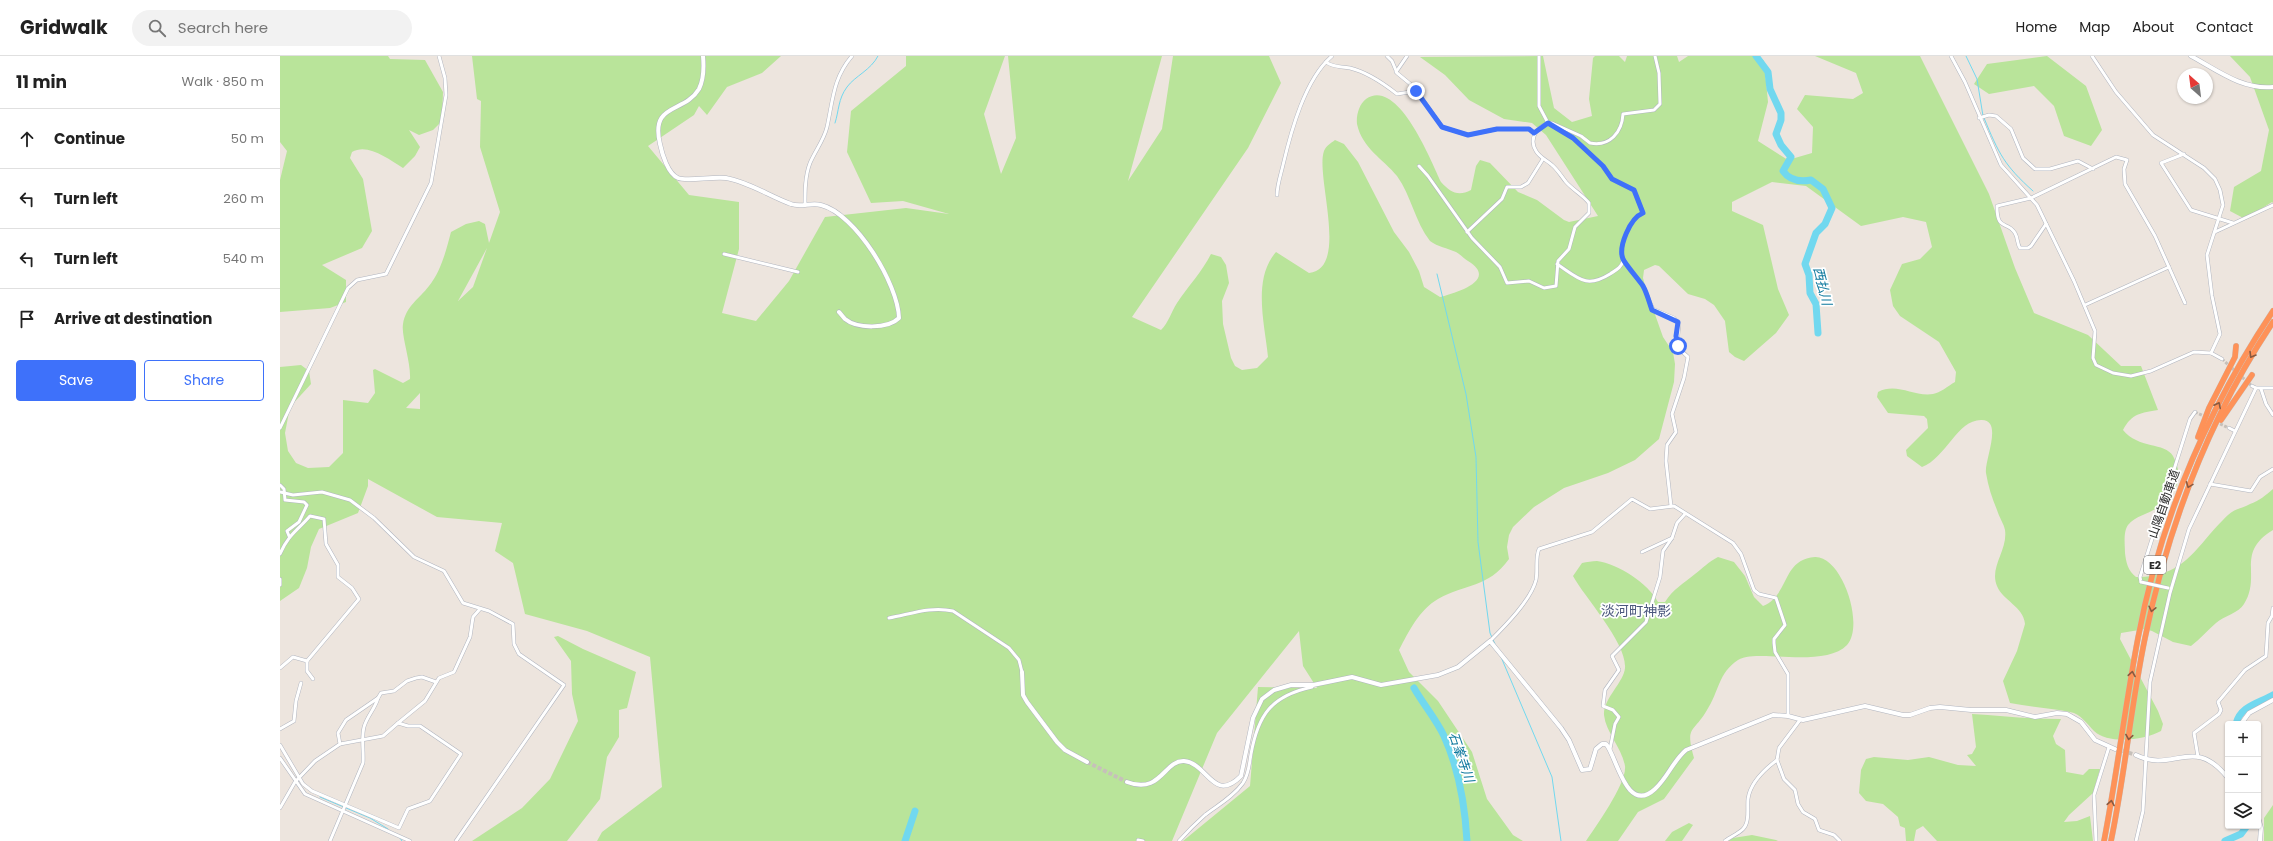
<!DOCTYPE html>
<meta charset="utf-8">
<style>
:root{--surface:#fff;--page:#f2f2f2;--text:#222;--muted:#767676;--line:#e0e0e0;--accent:#3e71fa}
body{margin:0;font-family:Poppins,"Noto Sans JP",sans-serif;background:var(--page);color:var(--text)}
.controls{position:absolute;right:12px;bottom:12px;display:grid;overflow:hidden;border-radius:4px;box-shadow:0 1px 3px #0004}
.controls button{width:36px;height:36px;display:grid;place-items:center;padding:0;border:0;border-bottom:1px solid var(--line);background:var(--surface);color:var(--text);font:20px sans-serif}
.compass{position:absolute;left:1897px;top:12px;width:36px;height:36px;border-radius:50%;background:var(--surface);box-shadow:0 1px 3px #0004;rotate:332deg}
.stop{position:absolute;width:12px;height:12px;margin:-9px;border:3px solid #3e71fa;border-radius:50%;background:#fff}
.stop.end{background:#3e71fa;border-color:#fff;box-shadow:0 1px 4px #0008}
.list{margin:0;padding:0;list-style:none}
h2{display:flex;justify-content:space-between;align-items:center;height:52px;margin:0;padding:0 16px;font-size:17px}
h2 small{font-size:13px;font-weight:400;color:var(--muted)}
.list li{display:grid;grid-template-columns:26px 1fr auto;gap:12px;align-items:center;box-sizing:border-box;height:60px;padding:0 16px;border-top:1px solid var(--line)}
.list b{display:block;font-size:15px;white-space:nowrap}
.list em{font-size:13px;font-style:normal;color:var(--muted)}
.actions{display:flex;gap:8px;padding:12px 16px}
.actions a{flex:1;padding:9px 0;border:1px solid var(--accent);border-radius:4px;text-align:center;font-size:14px;color:var(--accent)}
.actions .main{background:var(--accent);color:#fff}
.icon{flex:none;width:22px;height:22px;fill:none;stroke:currentColor;stroke-width:2;stroke-linecap:round;stroke-linejoin:round}
.map{position:relative;flex:none;width:1993px;height:785px;overflow:hidden}
header{display:flex;align-items:center;gap:24px;box-sizing:border-box;height:56px;padding:0 20px;background:var(--surface);border-bottom:1px solid var(--line)}
header strong{font-size:19px}
nav{display:flex;gap:22px;margin-inline-start:auto;font-size:14px}
.search{width:280px;height:36px;background:var(--page);display:flex;align-items:center;gap:10px;box-sizing:border-box;padding:0 14px;border-radius:22px;color:var(--muted);font-size:15px}
main{display:flex}
aside{flex:1;background:var(--surface)}
.map>svg:first-child{display:block}
</style>
<header>
<strong>Gridwalk</strong>
<div class="search"><svg class="icon" aria-label="search" viewBox="0 0 24 24"><circle cx="10" cy="10" r="6"/><path d="M15 15l6 6"/></svg>Search here</div>
<nav><a>Home</a><a>Map</a><a>About</a><a>Contact</a></nav>
</header>
<main>
<aside>
<h2>11 min<small>Walk · 850 m</small></h2>
<ul class="list">
<li><svg class="icon" aria-label="ahead" viewBox="0 0 24 24"><path d="M12 20V5M6 11l6-6 6 6"/></svg><div><b>Continue</b></div><em>50 m</em></li>
<li><svg class="icon" aria-label="left" viewBox="0 0 24 24"><path d="M17 20v-9H6M10 6l-5 5 5 5"/></svg><div><b>Turn left</b></div><em>260 m</em></li>
<li><svg class="icon" aria-label="left" viewBox="0 0 24 24"><path d="M17 20v-9H6M10 6l-5 5 5 5"/></svg><div><b>Turn left</b></div><em>540 m</em></li>
<li><svg class="icon" aria-label="arrive" viewBox="0 0 24 24"><path d="M6 21V4h12l-3 4 3 4H6"/></svg><div><b>Arrive at destination</b></div></li>
</ul>
<div class="actions"><a class="main">Save</a><a>Share</a></div>
</aside>
<div class="map">
<svg width="1993" height="785" viewBox="0 0 1993 785">
<rect width="100%" height="100%" fill="#ede5de"/>
<g fill="#b9e49a" fill-rule="evenodd">
<path d="M0,0h108l2,3 35,1 18,32 -1,29 -9,9 -14,5 -10,-5 11,17 -5,9 -12,12c-15,-9 -35,-25 -51,-16l-2,6 13,21 9,52 -10,17 -40,17 24,15v22l-16,6 -50,4v-132l7,-29 -7,-9z"/>
<path d="M192,0h309l-19,17 -35,14 -20,28 -8,-9 -5,9 -46,31 41,49 50,7v47l-17,64 34,8 33,-40 36,-64 81,-9 43,6 -46,-13 -32,2 -24,-51 4,-41 55,-45v-10h99l-21,58 17,60 15,-36 -8,-82h154l-34,125 34,-52 11,-73h96l12,27 -33,65 -116,169 29,13c8,-8 10,-18 16,-27 11,-17 25,-31 34,-49l10,3 5,8 3,18 -7,18 1,23 8,34 4,8 7,4 15,-2 11,-11c-3,-32 -16,-78 8,-105l33,21c41,-4 6,-98 15,-122 2,-5 7,-8 11,-11l9,4 14,18 36,70 15,20 10,19 5,16 16,10c16,-4 59,-17 28,-36 -4,-2 -8,-7 -12,-9 -9,-4 -18,-5 -26,-11 -15,-19 -19,-46 -33,-65 -14,-17 -35,-28 -40,-52 -1,-8 2,-20 9,-25 32,-22 65,62 75,83 9,10 17,15 30,8l5,-24 4,-6 10,3 28,29 19,8 27,20 5,2 29,-6 -52,-81 -14,-12 -28,-4 -35,-19 -24,-25 -25,-18 123,-1 11,52 18,14 20,-6 -3,-17 4,-41 2,-2h24l6,6 2,-6h50l2,6 9,-6h71l5,5 4,41 -10,39 30,19 24,-7 1,-26 -16,-18 8,-14 48,4 10,-6 -7,-20 -41,-17h105l69,138 26,74 19,45 54,22 33,31h20l17,44c-17,3 -26,3 -35,20 15,19 42,12 50,26 12,22 3,38 -16,52 -9,6 -22,8 -29,17 -5,7 -3,20 -3,28 1,9 3,18 11,24 51,0 60,-32 92,-62 6,-6 15,-7 22,-11 9,-3 16,-9 23,-15v41c-38,23 -11,45 -29,74 -5,9 -20,12 -28,19 -8,7 -16,16 -25,23l-18,-4 -21,-11 -7,-2 -24,4 -1,6 38,72 5,13 -2,7c-17,9 -52,14 -67,0 -7,-7 -13,-17 -24,-19 -19,-4 -40,-5 -60,-9l-7,-22 14,-30 8,-27c-2,-18 -22,-23 -28,-38 -8,-19 11,-36 8,-56 -1,-6 -6,-13 -8,-20 -5,-12 -9,-24 -11,-37 -2,-12 18,-54 -5,-53 -24,0 -35,38 -59,47l-15,-11 -1,-6 22,-22 -1,-9 -3,-3 -36,-3 -11,-16 1,-5c19,-10 35,5 55,2 7,-1 15,-8 22,-12l1,-10 -17,-30 -39,-26 -7,-10 -3,-16 12,-26 18,-5 12,-12 -6,-25 -23,-5 -42,9 -55,-40 -34,-4 -40,20v9l31,14 15,64 11,26 -13,18 -32,28 -9,-4 -6,-5 -4,-31 -11,-16 -9,-6 -17,-5 -29,-28 -4,-1 -11,5 -1,8 3,11 17,48 10,15 2,12 -1,18 -15,57 -24,21 -27,13 -44,15 -30,19 -21,20 -4,8 -2,12 2,12c-22,30 -43,24 -71,40 -19,11 -29,32 -39,51l10,22 29,29 34,51 15,47 26,36 10,6h-340l67,-55 8,-99 59,1 -14,-22 -4,-35 -82,102 -45,108h-575l5,-9 60,-45 -12,-130 -63,-26 -62,-17 -12,-51 -18,-12 7,-28 -65,-6 -69,-38v7l-10,27 -39,16 -8,18 -4,21 -8,20 -19,13v-234l21,-2 8,6 2,13 -21,23 -5,26 3,18 8,12 12,5 21,-1 14,-14v-53l25,3 7,-10 -2,-23 2,-1 28,14 7,-4c1,-17 -9,-43 -7,-55 3,-18 16,-25 26,-38 12,-15 17,-35 22,-54l15,-8 13,-3 6,3 4,19 11,-31 -20,-65 1,-46 -4,-2zM207,192l-14,39 -15,14zM140,337v16l-14,-1z"/>
<polygon points="1767,0 1806,30 1822,74 1811,90 1784,80 1774,50 1754,30 1709,38 1694,28 1707,8"/>
<polygon points="1950,0 1993,0 1993,147 1992,146 1965,163 1950,155 1954,131 1981,115 1989,74 1970,21"/>
<path d="M1438,501l16,5 11,14 9,21 9,9c26,-10 19,-47 52,-49 27,-1 50,68 32,88 -17,18 -62,11 -85,11 -7,0 -18,0 -24,4 -20,13 -19,32 -31,50 -14,24 -22,15 -13,48l-30,41 -26,13 -20,29h-32c10,-15 41,-58 39,-75 -3,-18 -19,-33 -21,-51 -1,-16 20,-33 21,-47 2,-25 -40,-70 -52,-92l9,-13c5,-1 10,-2 15,-2 21,3 51,22 61,41h7c8,-13 18,-18 30,-28 8,-6 13,-12 23,-17z"/>
<polygon points="278,580 303,593 356,616 347,652 339,654 339,681 327,701 320,743 287,785 192,785 242,752 270,723 298,665 292,638 291,605 274,581"/>
<path d="M1692,658c30,2 59,5 89,5l-8,17 3,8 9,6 1,22 17,3 6,-6h11l-7,24 -24,22 -5,7 13,-1 13,-5 3,25h-156l-14,-15 -7,4 -2,11h-8l-1,-13 -5,-2 -2,-9 -15,-13 -17,-3 -7,-8 2,-23 5,-11 8,-2 34,3 21,-3 29,8 18,1 -9,-11 5,-1 4,-7z"/>
<polygon points="1993,749 1993,785 1984,785 1984,762"/>
<polygon points="1409,767 1413,769 1402,785 1385,785 1392,776"/>
<polygon points="1472,779 1496,784 1498,785 1448,785 1453,782"/>
</g>
<g fill="none" stroke-linecap="round" stroke-linejoin="round">
<g stroke="#71d8ef" stroke-width="1">
<polyline points="1686,0 1697,23 1703,60"/>
<path d="M1704,62c15,36 20,47 49,73"/>
<path d="M555,67c4,-12 3,-24 12,-36 8,-11 24,-17 31,-31"/>
<polyline points="1157,218 1186,338 1196,401 1198,486 1210,577 1215,588"/>
<polyline points="1221,601 1272,721 1281,785"/>
<polyline points="40,741 90,762 108,773"/>
<polyline points="120,782 122,785"/>
</g>
<g stroke="#71d8ef" stroke-width="7">
<path d="M1476,0l12,16 2,17 11,24v7l-5,14 5,11 10,12 -8,14c7,10 17,11 28,9l12,9 9,19 -7,16 -9,9 -11,31 4,11 1,18 6,11 2,29"/>
<path d="M1134,632c9,16 22,31 30,48 15,33 21,69 23,105"/>
<path d="M1956,668c4,-18 23,-21 37,-29"/>
<polyline points="625,785 635,755"/>
<polyline points="1945,785 1961,778 1967,770"/>
</g>
<g stroke="#c6c0ba" stroke-width="3" stroke-dasharray="3 1.5" stroke-linecap="butt">
<polyline points="1942,303 1972,330"/>
<polyline points="1915,356 1926,361"/>
<polyline points="1936,366 1949,372"/>
</g>
<g stroke="#c6c0ba" stroke-width="4" stroke-dasharray="4 2" stroke-linecap="butt">
<polyline points="1837,693 1856,699"/>
<polyline points="807,706 847,726"/>
</g>
<defs>
<g id="street">
<polyline points="1107,0 1112,5 1117,17 1134,31 1162,71 1188,79 1217,73 1249,73 1254,77"/>
<path d="M1259,0v50l9,17 25,15 30,28 9,13 22,11 9,23c-13,5 -25,34 -20,46 2,5 16,21 20,27 4,7 6,16 10,23l21,9 5,6c-1,16 -5,21 9,33l-4,21 -12,36 4,18 -9,13 -1,16 5,45"/>
<polyline points="1671,0 1685,26 1721,109 1757,149 1794,225 1815,275 1813,302 1816,309 1833,317 1851,320 1871,315 1914,296 1931,297 1942,303"/>
<polyline points="1812,0 1836,36 1873,79 1924,112 1935,123 1940,134 1943,149 1927,199 1932,240 1940,278 1931,297"/>
<path d="M1046,6c8,6 15,4 24,6 17,4 33,15 47,26l19,-3"/>
<polyline points="1116,16 1127,0"/>
<polyline points="1699,62 1709,59 1716,60 1731,73 1743,102 1755,113 1770,113 1798,105 1813,113"/>
<polyline points="1904,98 1881,107 1911,154 1953,167"/>
<path d="M1139,110l9,10 44,62 28,29 7,16 22,-2 15,7 12,-2 2,-25 11,-12 6,-22 14,-14v-10c-6,-8 -16,-13 -23,-21 -5,-6 -8,-12 -14,-17 -5,-5 -12,-7 -16,-14 -8,-13 2,-27 16,-28l29,13 9,7c20,4 32,-11 33,-29l31,-4 6,-6 -1,-31 -4,-17"/>
<path d="M997,139c0,-10 4,-21 6,-30 8,-34 22,-86 49,-109"/>
<path d="M525,149c0,-14 0,-29 5,-42 5,-12 14,-23 17,-36 6,-27 6,-49 25,-71"/>
<path d="M1766,168l-15,22 -3,2h-8c-3,-4 -2,-10 -5,-15 -8,-13 -18,-1 -18,-27l34,-8 85,-41 11,3 -3,9 1,15 30,52 30,67"/>
<polyline points="1187,176 1222,143 1227,131 1241,131 1248,127 1263,103"/>
<polyline points="1935,176 1993,149"/>
<polyline points="444,198 518,216"/>
<path d="M1277,208c21,14 29,25 53,10 6,-4 11,-6 13,-13"/>
<polyline points="1805,249 1889,211"/>
<polyline points="1972,330 1976,332 1993,332"/>
<polyline points="1981,333 1986,348 1993,359"/>
<polyline points="0,372 68,232 77,224 106,218 151,127 166,39 165,22 159,0"/>
<polyline points="1949,372 1955,375"/>
<polyline points="1930,428 1971,435 1980,421 1993,413"/>
<polyline points="0,429 4,433 5,444 24,446 27,449 19,466 7,475 9,480"/>
<polyline points="0,436 13,439 42,436 70,444 94,462 134,501 164,515 183,547 209,555 233,568 234,588 239,598 284,629 176,785"/>
<polyline points="1362,496 1392,482 1397,467 1405,458"/>
<path d="M0,498c8,-19 17,-23 30,-38l14,3 2,25 12,21v12l14,11 7,11 -52,62v10l6,8"/>
<polyline points="0,523 0,529"/>
<polyline points="1861,526 1860,521 1910,363 1915,356"/>
<path d="M609,562c22,-4 42,-12 64,-7l56,37 10,12 3,12"/>
<path d="M1210,585c15,-15 41,-41 46,-61 2,-10 -1,-22 3,-31l53,-17 40,-33 18,10 24,-3 59,37 8,11 13,36 5,4 17,4 9,27 -11,14v4l1,9 13,22v42"/>
<polyline points="0,612 13,601 27,605"/>
<polyline points="1520,664 1499,692 1497,704 1504,723 1515,734 1518,748 1523,756 1535,763 1539,774 1554,779 1560,785"/>
<polyline points="0,673 14,665 16,645 21,627"/>
<polyline points="60,688 103,680 118,667"/>
<polyline points="0,689 23,728 32,735 119,772 128,753 150,745 181,698 140,670 128,670 118,667 145,645 159,622 174,616 190,581 193,561 200,553"/>
<polyline points="1330,693 1335,668 1339,661 1333,654 1323,650 1325,634 1339,614 1332,600 1366,566 1380,521 1383,495 1392,482"/>
<polyline points="1918,701 1914,677 1939,658 1941,654 1938,646 1965,614 1986,600 1988,567 1992,560 1993,552"/>
<polyline points="0,702 25,738 130,785"/>
<polyline points="0,752 15,726 35,705 60,688 58,677 66,664 98,642 101,637 114,635 127,625 136,622 142,621 156,626"/>
<polyline points="858,784 863,785"/>
<path d="M50,785l33,-78c1,-12 -2,-24 1,-36 3,-11 11,-18 14,-29"/>
<path d="M899,785c8,-9 17,-18 26,-26 13,-10 28,-18 38,-32 6,-9 6,-18 8,-29 7,-39 20,-58 61,-67l1,-2"/>
<path d="M1445,785c5,-4 13,-7 18,-12 7,-7 4,-21 5,-30 2,-16 17,-30 29,-39"/>
<polyline points="1816,785 1814,739 1829,691"/>
<polyline points="1856,785 1863,755 1870,626 1890,537 1909,473 1976,332"/>
</g>
<g id="secondary">
<path d="M423,0c1,11 1,23 -4,33 -15,25 -49,13 -39,55 2,10 8,30 18,34 9,4 35,-2 48,0 23,4 43,18 65,26 10,4 20,-2 30,1 35,9 77,79 78,113 -11,11 -42,11 -54,1 -2,-2 -4,-5 -6,-7"/>
<path d="M1911,0c26,14 51,34 82,31"/>
<polyline points="742,616 743,639 747,646 777,686 785,694 807,706"/>
<polyline points="1961,668 1969,657 1993,644"/>
<path d="M1856,699c38,19 57,-21 92,23"/>
<path d="M847,726c34,13 37,-22 57,-21 24,2 29,43 57,15l12,-58 9,-19 12,-9 17,-5h22l39,-8 29,8 57,-10 20,-8 32,-26 71,87 8,12 13,30 8,-1 6,-20 6,-5h4c10,10 20,72 49,45 13,-12 18,-28 31,-39l87,-35 15,1 15,4 62,-14 38,9h7l20,-7 10,-1 31,3h35l29,7 22,-4 10,1 14,8 14,18 20,9"/>
<polyline points="1978,761 1981,772 1980,785"/>
</g>
<g id="highway">
<polyline points="1941,364 1972,319"/>
<polyline points="1918,381 1929,352 1955,301 1956,290"/>
<path d="M1824,785c13,-67 21,-135 34,-203 22,-117 69,-228 135,-327"/>
<path d="M1831,785c14,-67 20,-136 34,-203 23,-112 64,-220 128,-316"/>
</g>
</defs>
<use href="#street" stroke="#b1b5bf" stroke-width="4"/>
<use href="#secondary" stroke="#b1b5bf" stroke-width="5"/>
<use href="#highway" stroke="#c4c4c4" stroke-width="6"/>
<use href="#street" stroke="#fff" stroke-width="3"/>
<use href="#secondary" stroke="#fff" stroke-width="4"/>
<use href="#highway" stroke="#fe9258" stroke-width="5.5"/>
<defs>
<polyline id="street-bridge" points="1861,526 1888,532"/>
</defs>
<use href="#street-bridge" stroke="#b1b5bf" stroke-width="4" stroke-linecap="butt"/>
<use href="#street-bridge" stroke="#fff" stroke-width="3"/>
</g>
<defs><path id="oneway-chevron" d="M-2-3.5L2.5 0L-2 3.5" fill="none" stroke-width="1.6" stroke-linecap="round" stroke-linejoin="round"/></defs>
<g stroke="#8a593f">
<use href="#oneway-chevron" transform="translate(1972 299) rotate(121)"/>
<use href="#oneway-chevron" transform="translate(1938 349) rotate(-63)"/>
<use href="#oneway-chevron" transform="translate(1909 429) rotate(111)"/>
<use href="#oneway-chevron" transform="translate(1872 553) rotate(103)"/>
<use href="#oneway-chevron" transform="translate(1852 618) rotate(-81)"/>
<use href="#oneway-chevron" transform="translate(1849 681) rotate(99)"/>
<use href="#oneway-chevron" transform="translate(1831 747) rotate(-80)"/>
</g>
<g fill="none" stroke-linecap="round" stroke-linejoin="round">
<path stroke="#3e71fa" stroke-width="5" d="M1136,35l26,36 26,8 29,-6h32l5,4 14,-10 25,15 30,28 9,13 22,11 9,23c-13,5 -25,34 -20,46 2,5 16,21 20,27 4,7 6,16 9,24l26,12 -2,14 2,10"/>
</g>
<g text-anchor="middle" stroke-width="3.5" stroke-linejoin="round" paint-order="stroke">
<rect fill="#fff" stroke="#6b6b6b" stroke-width="1" x="1864" y="500" width="22" height="18" rx="3"/>
<g font-size="11" font-weight="bold" fill="#2b2b2b">
<text x="1875" y="513">E2</text>
</g>
<g font-size="12" fill="#2b2b2b" stroke="#fff">
<text transform="translate(1884 448) rotate(-71)" y="4">山陽自動車道</text>
</g>
<g font-size="13" font-style="italic" fill="#0d789d" stroke="#fff">
<text transform="translate(1543 230) rotate(76)" y="5">西払川</text>
<text transform="translate(1182 701) rotate(71)" y="5">石峯寺川</text>
</g>
<g font-size="14" fill="#4b587d" stroke="#fff">
<text x="1356" y="560">淡河町神影</text>
</g>
</g>
</svg>
<div class="controls">
<button>+</button>
<button>−</button>
<button><svg class="icon" aria-label="layers" viewBox="0 0 24 24"><path d="M12 4l9 5-9 5-9-5zM3 14l9 5 9-5"/></svg></button>
</div>
<svg class="compass" viewBox="-18 -18 36 36"><path d="M0-13l5 13h-10z" fill="#e53935"/><path d="M0 13l5-13h-10z" fill="#767676"/></svg>
<div class="stop" style="left:1398px;top:290px"></div>
<div class="stop end" style="left:1136px;top:35px"></div>
</div>
</main>
